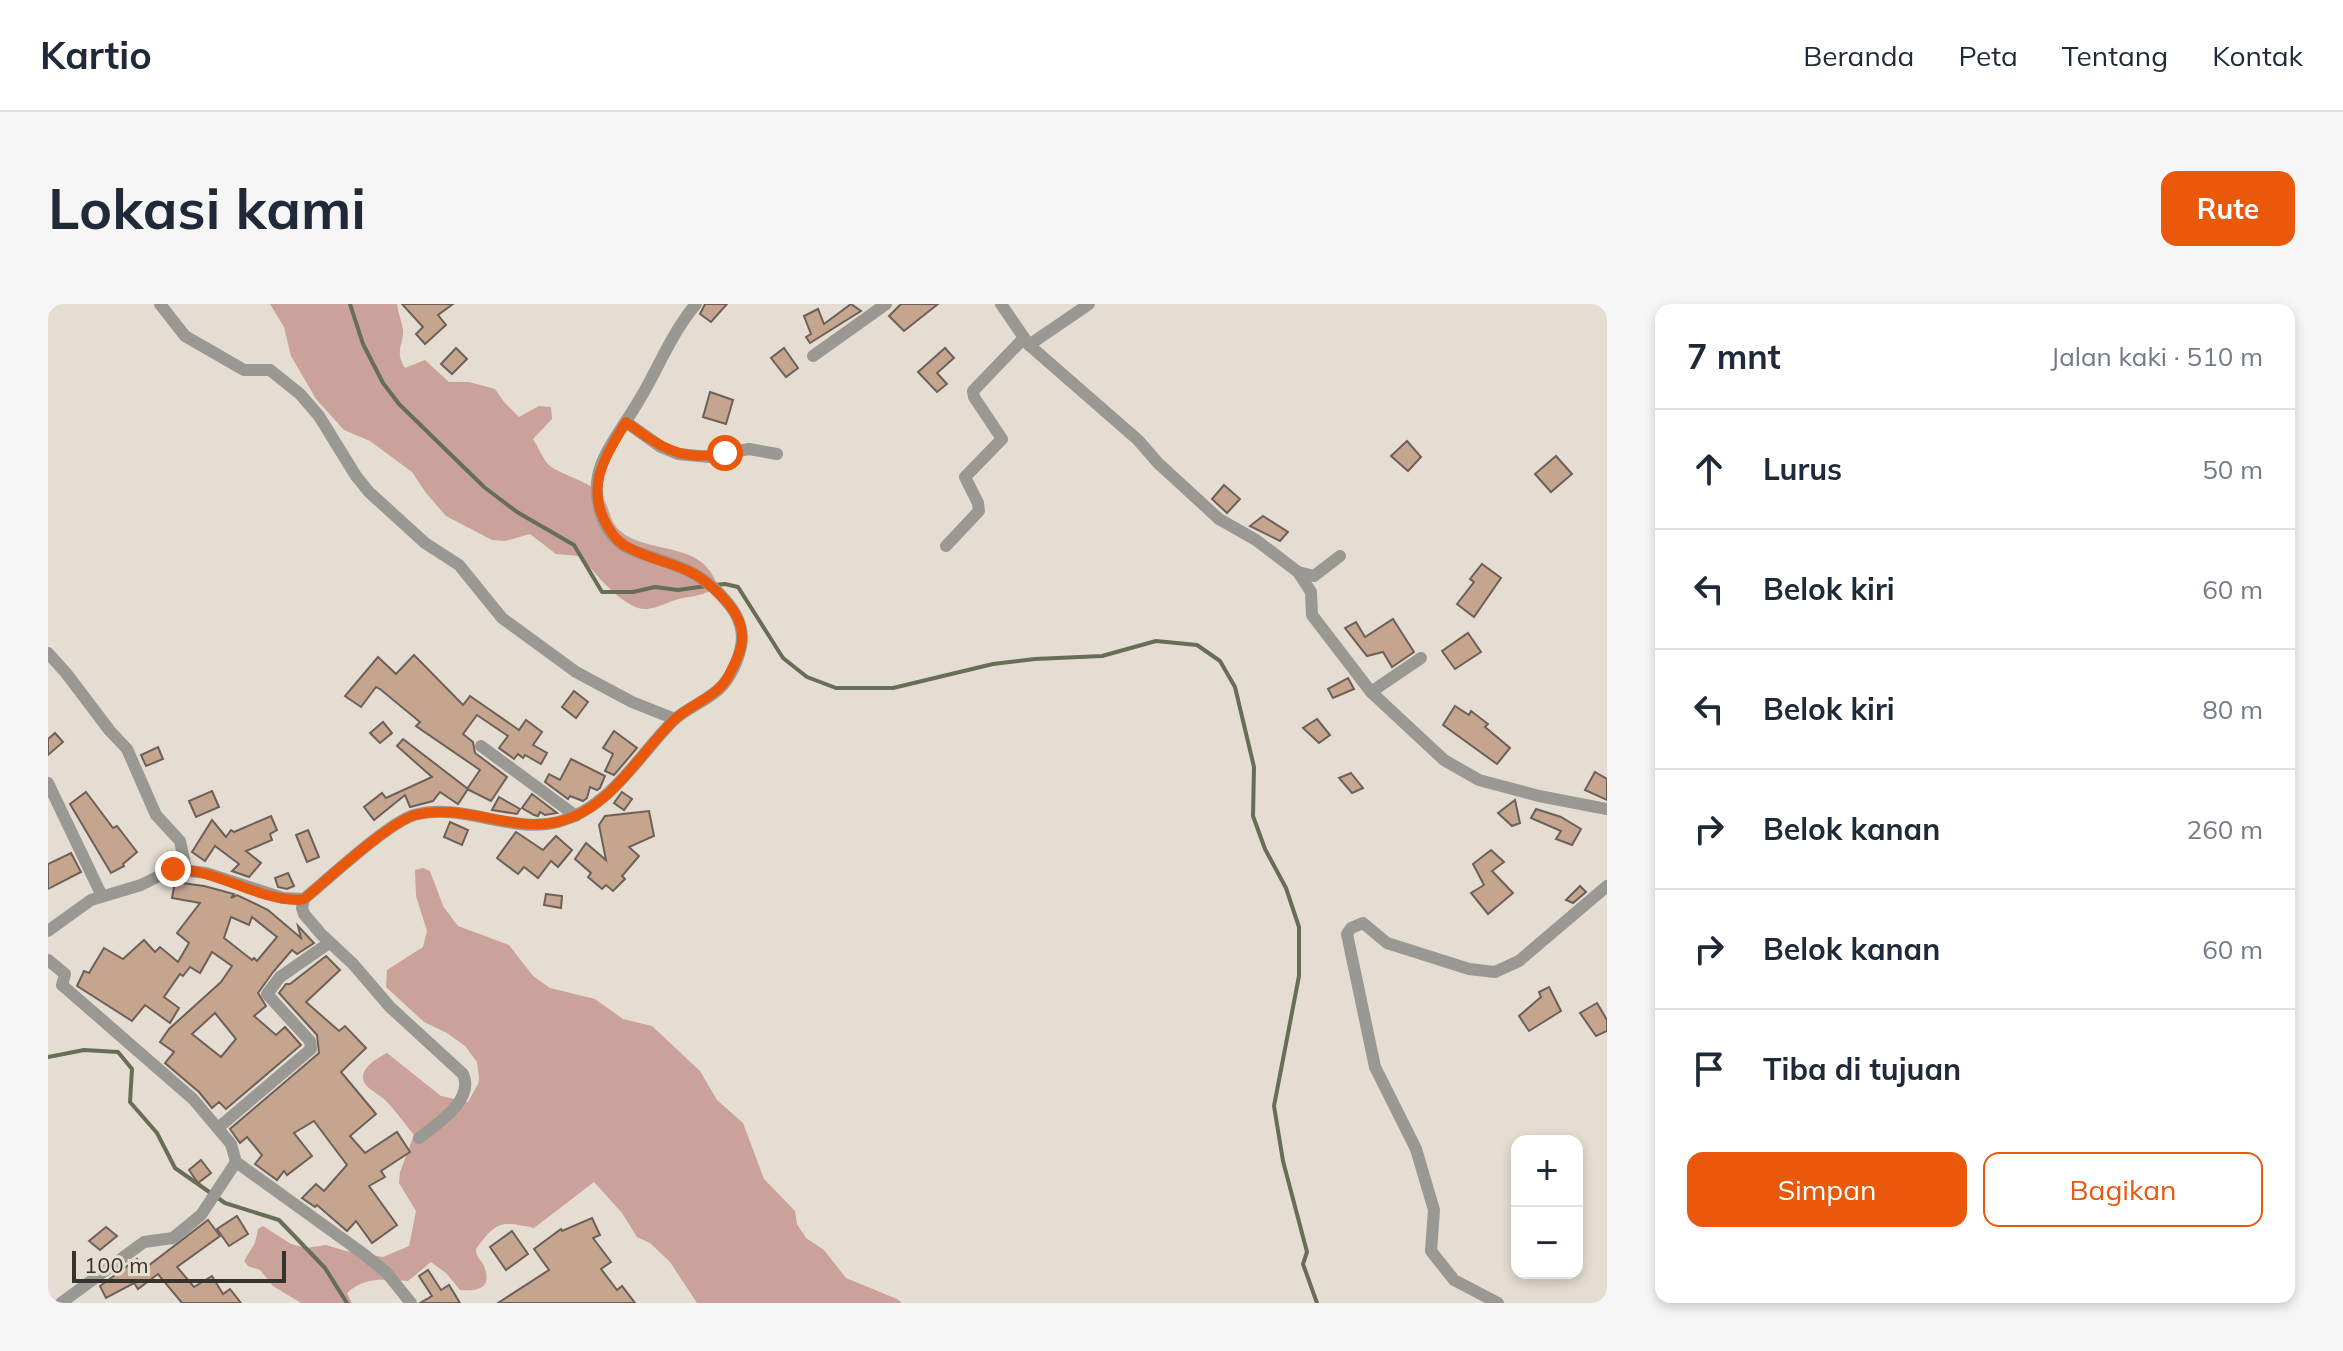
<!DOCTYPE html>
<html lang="id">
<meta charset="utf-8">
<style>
:root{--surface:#fff;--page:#f6f6f7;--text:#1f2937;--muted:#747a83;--line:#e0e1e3;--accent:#ea580c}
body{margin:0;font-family:Mulish,sans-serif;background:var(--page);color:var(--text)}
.controls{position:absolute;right:24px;bottom:24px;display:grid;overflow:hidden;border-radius:16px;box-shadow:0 4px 12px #0003}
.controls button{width:72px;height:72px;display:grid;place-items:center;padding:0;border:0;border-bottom:2px solid var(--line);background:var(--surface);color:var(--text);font:40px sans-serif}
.scale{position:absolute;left:24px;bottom:20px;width:214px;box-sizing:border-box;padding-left:8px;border:4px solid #36332e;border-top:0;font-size:22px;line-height:28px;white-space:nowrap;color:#36332e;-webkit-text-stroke:6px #e5ddd1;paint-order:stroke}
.stop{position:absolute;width:24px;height:24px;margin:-18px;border:6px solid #ea580c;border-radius:50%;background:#fff}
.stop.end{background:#ea580c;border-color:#fff;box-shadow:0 2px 8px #0008}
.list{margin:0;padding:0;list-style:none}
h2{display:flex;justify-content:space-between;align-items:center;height:104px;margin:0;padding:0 32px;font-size:34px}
h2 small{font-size:26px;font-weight:400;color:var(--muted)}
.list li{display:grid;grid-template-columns:52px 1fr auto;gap:24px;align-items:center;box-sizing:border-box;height:120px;padding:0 32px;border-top:2px solid var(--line)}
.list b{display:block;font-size:30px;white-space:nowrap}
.list em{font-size:26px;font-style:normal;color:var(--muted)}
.actions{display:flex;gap:16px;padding:24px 32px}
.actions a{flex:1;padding:18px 0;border:2px solid var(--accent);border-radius:16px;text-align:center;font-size:28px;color:var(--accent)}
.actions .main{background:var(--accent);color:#fff}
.icon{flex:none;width:44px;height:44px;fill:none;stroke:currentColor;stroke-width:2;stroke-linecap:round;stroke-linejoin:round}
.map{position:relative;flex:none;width:1559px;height:999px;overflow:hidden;border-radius:16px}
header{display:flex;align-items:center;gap:48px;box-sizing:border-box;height:112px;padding:0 40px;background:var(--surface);border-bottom:2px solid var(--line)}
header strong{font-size:38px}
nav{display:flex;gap:44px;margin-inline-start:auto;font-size:28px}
.intro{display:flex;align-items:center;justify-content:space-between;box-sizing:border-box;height:192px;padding:0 48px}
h1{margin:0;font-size:56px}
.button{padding:20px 36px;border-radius:16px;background:var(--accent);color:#fff;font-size:28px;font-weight:700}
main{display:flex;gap:48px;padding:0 48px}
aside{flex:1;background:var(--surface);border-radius:16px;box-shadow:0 4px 12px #0003}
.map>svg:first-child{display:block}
</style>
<header>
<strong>Kartio</strong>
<nav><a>Beranda</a><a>Peta</a><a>Tentang</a><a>Kontak</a></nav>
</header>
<div class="intro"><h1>Lokasi kami</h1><a class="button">Rute</a></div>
<main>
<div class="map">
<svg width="1559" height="999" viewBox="0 0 1559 999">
<rect width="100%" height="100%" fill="#e5ddd1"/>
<g fill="#caa299">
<path d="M222,0h127c1,9 5,18 6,26 1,14 -9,21 2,38l20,-8 24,22h20l26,7 9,13 15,15 20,-11 12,1 1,12 -19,20c5,8 10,20 16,26 14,12 40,14 53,32 8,10 7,24 17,33 29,26 83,9 98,55 -6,9 -23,11 -34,13 -12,2 -24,10 -36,11 -22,2 -53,-37 -67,-53l-24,-2 -26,-20 -25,7 -13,-1 -46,-24 -20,-23 -14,-21 -42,-31 -26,-11 -28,-31 -25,-43 -7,-29z"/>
<path d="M375,564l7,3 13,35 15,20 51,19 24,31 17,12 45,11 28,20 29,7 48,45 17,29 26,23 21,56 31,32 2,13 9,14 18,12 22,28 51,21 5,4h-205l-27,-41 -20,-19 -13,-6 -15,-24 -28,-31 -60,46c-34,-7 -37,-7 -58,21 0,9 5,10 8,17 9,23 -7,25 -24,24l-13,-16 -16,-12 -23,19c-24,-1 -42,-5 -61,12l5,10h-51l-28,-17 -13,-16 -12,-4 -4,-5 11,-18 3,-14 5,-3 28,18 15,4 20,-3 20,6 37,6 26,-11 7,-35 -17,-28 1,-11 14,-37c-9,-11 -18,-24 -28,-34 -6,-6 -15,-10 -20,-16 -11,-14 11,-27 21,-32l54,43 27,6 10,-18 1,-6 -2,-16 -12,-16 -18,-13 -23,-11 -38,-35 1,-17 36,-23 4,-16 -11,-35 -1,-26z"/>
</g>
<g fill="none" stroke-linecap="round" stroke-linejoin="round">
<g stroke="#666e55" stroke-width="4">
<polyline points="302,0 315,40 335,79 351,100 436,183 469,208 526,241 554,288 585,288 607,283 630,286 658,282"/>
<polyline points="666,281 677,280 690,283 735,354 759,373 788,384 845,384 945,360 987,355 1054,352 1108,337 1149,341 1172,357 1187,383 1206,463 1205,512 1217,545 1238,584 1251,623 1251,672 1226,802 1235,857 1259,948 1255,960 1269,999"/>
<polyline points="0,753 36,746 70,748 84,765 82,798 109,829 127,864 177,899 231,916 277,964 299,999"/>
</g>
</g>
<g fill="#c6a58f" stroke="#6c6059" stroke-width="2" fill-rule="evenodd">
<polygon points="354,0 405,0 390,11 398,21 377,40 368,30 375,23"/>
<polygon points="657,0 679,0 663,18 652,10"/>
<polygon points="803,0 813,7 762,39 758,33 763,30 756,12 770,5 776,20"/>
<polygon points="853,0 890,0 856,27 841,12"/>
<polygon points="408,44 419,55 404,70 393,60"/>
<polygon points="736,44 750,64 738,73 723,54"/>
<polygon points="897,44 906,54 889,69 899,80 889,88 870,68"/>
<polygon points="662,88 685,96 678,120 655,113"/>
<polygon points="1359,137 1373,153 1360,167 1343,152"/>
<polygon points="1508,152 1524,170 1503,188 1487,170"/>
<polygon points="1176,181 1192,195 1179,209 1164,195"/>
<polygon points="1215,212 1240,228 1232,237 1202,222"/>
<polygon points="1434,260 1453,274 1426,313 1409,300 1426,278 1422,275"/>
<polygon points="1345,315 1366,348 1344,363 1335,348 1319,352 1297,324 1308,318 1317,333"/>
<polygon points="1420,329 1433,348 1407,365 1394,347"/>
<polygon points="366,351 415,401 422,392 471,426 478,416 494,428 485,441 499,449 493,460 477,451 475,454 470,450 466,455 451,444 460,432 429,411 415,430 425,438 427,449 459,473 443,497 419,485 432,466 368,422 372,418 332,385 328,383 313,403 297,392 330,353 348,370"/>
<polygon points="1300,374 1306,385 1285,394 1280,385"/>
<polygon points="526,387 540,398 528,414 514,403"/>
<polygon points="1407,402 1421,411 1423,407 1440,420 1437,423 1462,444 1449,460 1395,421"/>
<polygon points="1269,415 1282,431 1271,439 1255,424"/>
<polygon points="335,418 344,429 332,439 322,429"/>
<polygon points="566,427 589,444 566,471 557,467 565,450 555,444"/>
<polygon points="7,429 15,438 0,451 0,435"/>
<polygon points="355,435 420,485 410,500 392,488 385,497 362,503 357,491 326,516 316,503 334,489 338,494 384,473 349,442"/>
<polygon points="110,443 115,455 98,462 93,451"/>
<polygon points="523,455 557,472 552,484 549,486 542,483 539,494 535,497 522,492 520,495 497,478 501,470 512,476"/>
<polygon points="1547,468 1559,475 1559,496 1537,486"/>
<polygon points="1303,469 1315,484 1304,489 1291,474"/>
<polygon points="164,487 171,503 148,513 141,497"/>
<polygon points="38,488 65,524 69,522 89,548 75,560 76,562 63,569 22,500"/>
<polygon points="574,488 584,495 576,506 566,499"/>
<polygon points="484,490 509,509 497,511 492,508 490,512 486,511 474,504"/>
<polygon points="451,493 472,505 469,510 444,506"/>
<polygon points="1467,496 1472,519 1464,522 1450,509"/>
<polygon points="1488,505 1513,513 1533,525 1524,541 1508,535 1513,527 1483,514"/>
<polygon points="601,507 606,532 581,543 591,552 574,572 577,575 565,587 558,581 554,585 540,573 543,569 527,555 538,539 558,556 551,521 557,512"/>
<polygon points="223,512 229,526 222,530 224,536 198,547 213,559 201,573 184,567 191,560 167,542 157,557 144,548 164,516 178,533 183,526 186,528"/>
<polygon points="402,518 420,526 414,541 396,533"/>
<polygon points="260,526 271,553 259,558 248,531"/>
<polygon points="468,528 495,546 508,532 524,546 510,563 503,557 490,574 476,563 470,570 449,554"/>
<polygon points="1443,546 1456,558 1444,567 1465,589 1440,610 1423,589 1436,581 1425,560"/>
<polygon points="23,549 33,568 0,585 0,560"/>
<polygon points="240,569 246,582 239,585 230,583 227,574"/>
<path d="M127,578l29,4 30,8 -3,4 6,-3 31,15 33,28 -3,-12 16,17 -17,11 -5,-4 -19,22 -15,21 8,13 -12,10 22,19 9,-8 16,18 -75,64 -7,-7 -7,6 -13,-16 -34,-29 9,-11 -14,-10 9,-13 52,-47 11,-16 -20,-14 -12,21 -10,-6 -7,9 -3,-2 -16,23 15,11 -9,15 -25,-18 -13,16 -55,-35 7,-15 5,2 15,-25 19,11 21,-19 11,12 5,-5 18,15 11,-19 -12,-10 23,-30 -28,-5zM183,613l18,8 3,-8 25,20 -20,24 -3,-3 -2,2 -28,-22zM167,709l21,26 -15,18 -29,-23z"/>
<polygon points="1532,582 1538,588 1525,599 1518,596"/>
<polygon points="498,590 514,592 513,604 496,601"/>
<polygon points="278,652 292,666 258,698 291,727 297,722 318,744 293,768 328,810 302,832 317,849 349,828 362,848 333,867 337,873 321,882 349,921 324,939 308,917 299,927 269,901 267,903 254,894 268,880 276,887 299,861 266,817 246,829 264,852 239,871 236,867 229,876 207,860 214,851 199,833 192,839 182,825 271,749 269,731 231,689 238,680 242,680"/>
<polygon points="1501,683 1513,707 1481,727 1471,712 1493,693 1491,688"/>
<polygon points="1549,699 1559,716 1559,727 1548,732 1532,709"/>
<polygon points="153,856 163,869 150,879 141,866"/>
<polygon points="189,912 200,930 181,942 169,925"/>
<polygon points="544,914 552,931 545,934 563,958 553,965 569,986 574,982 587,999 450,999 501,966 486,945 513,925 514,927"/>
<polygon points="160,916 172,932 129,963 146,983 164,972 175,990 182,985 193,999 134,999 110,970 90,985 86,979 58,994 52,982 89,955 96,965"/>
<polygon points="58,923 69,932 52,946 41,937"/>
<polygon points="464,927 480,950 458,966 442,943"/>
<polygon points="380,966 393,986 401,981 412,999 372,999 384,992 371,972"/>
</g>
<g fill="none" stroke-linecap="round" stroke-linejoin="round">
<g stroke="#999892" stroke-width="12">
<polyline points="112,0 137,32 196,66 222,66 252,90 271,112 308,172 321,188 377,239 411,261 454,314 528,368 584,398 627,415"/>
<polyline points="953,0 981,41 1090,136 1110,159 1171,215 1208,236 1250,268 1263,288 1264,311 1323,388 1396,456 1431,476 1491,492 1559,505"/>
<polyline points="981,41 1041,0"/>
<polyline points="765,52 838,0"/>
<polyline points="578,118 613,143 630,150 661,153 701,145 729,150"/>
<polyline points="898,242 931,207 930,199 917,173 954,135 926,93 925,87 975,35"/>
<polyline points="1250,268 1266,272 1292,252"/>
<polyline points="0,349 18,369 62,427 79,445 108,511 132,537 138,565"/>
<polyline points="1323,388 1373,354"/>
<polyline points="433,442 528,512"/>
<polyline points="0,479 54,592"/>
<path d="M256,595l-2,9 2,6 17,20 32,30 37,43 73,67c12,26 -26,50 -44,64"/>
<path d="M0,627l43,-31 50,-15 32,-16 33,4 77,25 21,1c24,-20 84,-76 110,-84 49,-13 96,19 144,7 52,-14 80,-66 116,-102 14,-13 36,-20 49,-35 11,-13 22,-39 18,-56 -3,-15 -11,-24 -21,-35 -20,-21 -41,-28 -68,-37 -9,-3 -20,-6 -28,-11 -25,-17 -33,-54 -23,-81 8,-22 25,-42 37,-63 19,-31 34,-70 58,-98"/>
<polyline points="0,656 17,670 14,681 145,795 183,840 188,858 313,948 338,968 363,999"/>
<polyline points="170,824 263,745 262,737 219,690 232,673 281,639"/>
<polyline points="13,999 96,938 125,934 153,911 188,858"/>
<polyline points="1450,999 1406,976 1383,947 1386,906 1368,845 1327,763 1299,630 1303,624 1315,619 1339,639 1421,665 1447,668 1471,657 1559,582"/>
</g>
</g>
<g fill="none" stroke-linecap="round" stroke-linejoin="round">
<path stroke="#ea580c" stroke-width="10" d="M125,565c44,0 81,30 125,31l6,-1c24,-20 84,-76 111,-84 46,-12 91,15 137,8 56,-9 85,-67 122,-103 14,-14 37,-21 49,-36 5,-5 8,-14 12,-21 3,-7 7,-15 7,-23 1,-16 -8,-31 -19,-42 -34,-37 -54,-30 -94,-50 -9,-4 -16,-12 -21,-21 -24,-39 -3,-70 18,-105 33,24 56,41 99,31"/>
</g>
</svg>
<div class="controls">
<button>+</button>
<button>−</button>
</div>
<div class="scale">100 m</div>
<div class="stop" style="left:677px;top:149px"></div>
<div class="stop end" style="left:125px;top:565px"></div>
</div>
<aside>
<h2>7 mnt<small>Jalan kaki · 510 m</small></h2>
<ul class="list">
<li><svg class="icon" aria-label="ahead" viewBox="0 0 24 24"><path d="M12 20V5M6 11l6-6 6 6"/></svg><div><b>Lurus</b></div><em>50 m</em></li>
<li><svg class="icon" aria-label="left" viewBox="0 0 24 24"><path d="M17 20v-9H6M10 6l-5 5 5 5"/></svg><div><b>Belok kiri</b></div><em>60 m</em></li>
<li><svg class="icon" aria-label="left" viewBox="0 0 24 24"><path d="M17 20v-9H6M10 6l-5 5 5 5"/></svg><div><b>Belok kiri</b></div><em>80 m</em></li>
<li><svg class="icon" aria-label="right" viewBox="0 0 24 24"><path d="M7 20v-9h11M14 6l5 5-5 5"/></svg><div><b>Belok kanan</b></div><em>260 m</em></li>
<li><svg class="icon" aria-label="right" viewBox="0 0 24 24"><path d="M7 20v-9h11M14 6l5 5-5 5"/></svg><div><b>Belok kanan</b></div><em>60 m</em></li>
<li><svg class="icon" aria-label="arrive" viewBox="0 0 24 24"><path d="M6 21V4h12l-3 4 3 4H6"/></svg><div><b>Tiba di tujuan</b></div></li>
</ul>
<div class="actions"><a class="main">Simpan</a><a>Bagikan</a></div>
</aside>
</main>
